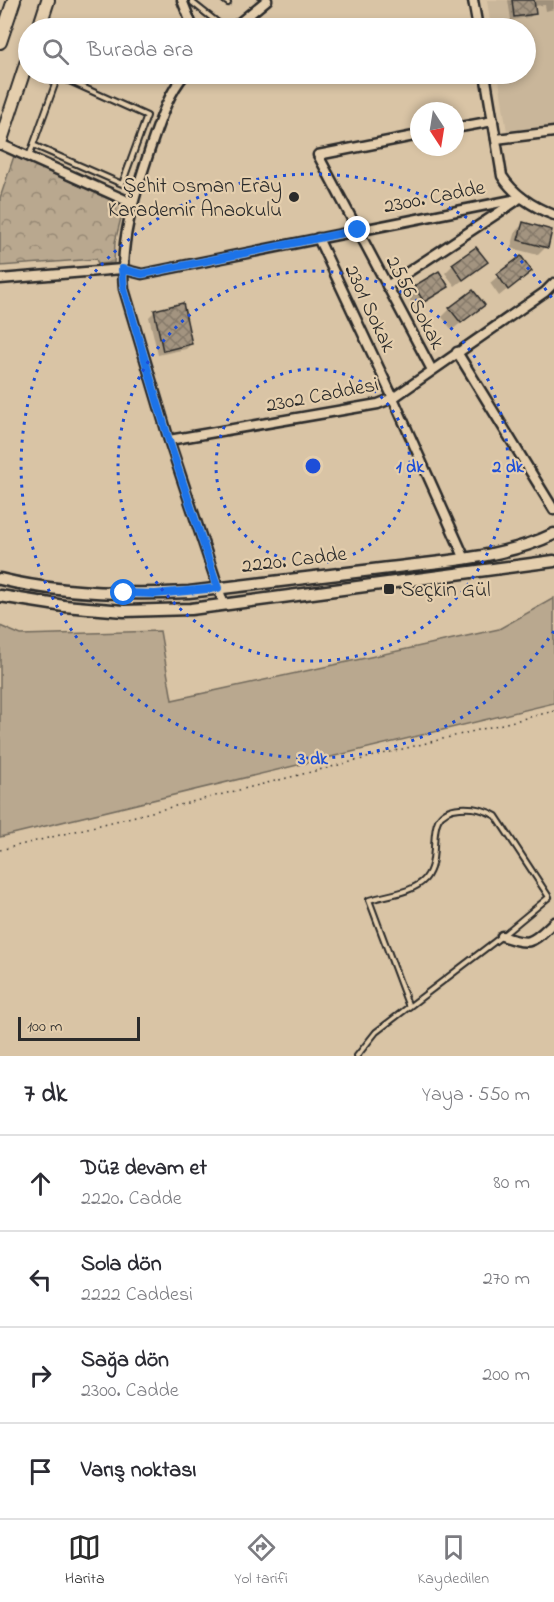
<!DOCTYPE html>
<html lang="tr">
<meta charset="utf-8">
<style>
:root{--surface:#fff;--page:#f7f7f7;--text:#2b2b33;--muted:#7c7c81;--line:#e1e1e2;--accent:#2b2b2b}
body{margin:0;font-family:"Indie Flower",sans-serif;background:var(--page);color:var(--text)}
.compass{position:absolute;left:410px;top:102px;width:54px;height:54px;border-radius:50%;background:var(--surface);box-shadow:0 3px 9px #0003;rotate:168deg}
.scale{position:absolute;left:18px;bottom:15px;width:122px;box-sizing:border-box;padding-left:6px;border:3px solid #2b2b2b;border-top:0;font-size:16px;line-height:21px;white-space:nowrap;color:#2b2b2b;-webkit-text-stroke:4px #e4cead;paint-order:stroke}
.stop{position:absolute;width:18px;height:18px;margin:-14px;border:4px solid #1a73e8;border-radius:50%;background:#fff}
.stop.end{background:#1a73e8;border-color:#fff;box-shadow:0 2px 6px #0008}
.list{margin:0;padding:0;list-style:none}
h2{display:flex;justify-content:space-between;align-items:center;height:78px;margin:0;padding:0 24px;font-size:26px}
h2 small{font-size:20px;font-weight:400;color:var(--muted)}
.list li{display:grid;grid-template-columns:39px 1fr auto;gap:18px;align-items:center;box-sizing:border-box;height:96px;padding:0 24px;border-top:2px solid var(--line)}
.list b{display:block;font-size:22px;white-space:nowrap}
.list p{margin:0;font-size:20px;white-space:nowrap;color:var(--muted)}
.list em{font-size:20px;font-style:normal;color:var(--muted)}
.icon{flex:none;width:33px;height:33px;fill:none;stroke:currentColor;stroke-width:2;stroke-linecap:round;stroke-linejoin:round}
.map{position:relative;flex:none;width:554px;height:1056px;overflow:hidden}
.search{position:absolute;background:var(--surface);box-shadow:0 3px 9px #0003;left:18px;right:18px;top:18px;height:66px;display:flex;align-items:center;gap:15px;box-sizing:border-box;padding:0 21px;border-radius:33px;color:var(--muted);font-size:22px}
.sheet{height:462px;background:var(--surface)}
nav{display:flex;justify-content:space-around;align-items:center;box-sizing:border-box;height:84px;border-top:2px solid var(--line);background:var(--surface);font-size:16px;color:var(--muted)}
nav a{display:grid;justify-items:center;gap:3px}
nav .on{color:var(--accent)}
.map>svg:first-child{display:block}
</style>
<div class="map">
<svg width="554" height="1056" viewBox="0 0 554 1056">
<defs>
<pattern id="forest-crowns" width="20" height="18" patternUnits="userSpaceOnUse" patternTransform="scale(1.5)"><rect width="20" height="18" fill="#b9a88f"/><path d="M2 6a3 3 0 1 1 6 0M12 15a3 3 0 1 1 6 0" fill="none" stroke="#978975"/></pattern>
<pattern id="building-cross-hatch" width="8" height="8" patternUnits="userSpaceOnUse" patternTransform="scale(1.5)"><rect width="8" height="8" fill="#a39480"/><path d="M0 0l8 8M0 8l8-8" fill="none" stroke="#857969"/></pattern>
</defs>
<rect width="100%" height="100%" fill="#d9c4a5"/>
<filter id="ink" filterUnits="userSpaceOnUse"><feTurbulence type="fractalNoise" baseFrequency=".0167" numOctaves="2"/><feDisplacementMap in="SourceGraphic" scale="12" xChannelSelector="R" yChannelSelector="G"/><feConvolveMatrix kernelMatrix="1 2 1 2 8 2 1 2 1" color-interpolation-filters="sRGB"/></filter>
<g filter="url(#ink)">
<polygon fill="#c9b69a" points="487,0 554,0 554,127 507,132 498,74 526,74 526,28 491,28"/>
<polygon fill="#b9a88f" stroke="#726a5d" stroke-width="1.5" points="554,598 554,703 0,837 0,626 21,635 160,631 172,700 499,629"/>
<polygon fill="url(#forest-crowns)" stroke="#726a5d" stroke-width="1.5" points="14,156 122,205 123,210 115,242 114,263 98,264 96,259 0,266 0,198"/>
<g fill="#0003">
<polygon points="508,0 554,0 554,9 546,11 545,5 533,6 534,13 530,17 511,20"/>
<polygon points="524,223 546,247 538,255 511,248 516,231"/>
<polygon points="520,258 530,271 499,296 490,283"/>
<polygon points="486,262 455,286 445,273 453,265"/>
<polygon points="439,273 447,287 439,294 415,309 407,295 415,287"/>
<polygon points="483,305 452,330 442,317 450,309"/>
<polygon points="155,311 191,344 186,349 158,355 149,317"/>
</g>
<g fill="url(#building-cross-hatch)" stroke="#2b2b2b" stroke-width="1.5">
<polygon points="512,0 534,0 536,14 514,17"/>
<polygon points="523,222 552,230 548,248 518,240"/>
<polygon points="476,247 488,262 463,280 452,264"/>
<polygon points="521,256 532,271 508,290 497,274"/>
<polygon points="439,271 449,287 424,302 414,286"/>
<polygon points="473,290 485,305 461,323 449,308"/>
<polygon points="183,303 192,344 163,351 154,310"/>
</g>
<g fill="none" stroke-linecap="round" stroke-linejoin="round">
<defs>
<g id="lane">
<polyline points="192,0 193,3 217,22"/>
<polyline points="224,0 228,3"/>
<polyline points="29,157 31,151 58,76 147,116 122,184 33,145"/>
<path d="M357,1056l19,-24 126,-96 47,-39 -53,-81c-12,-7 -22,-9 -36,-8 -41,3 -15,47 -35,71 -12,14 -39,16 -56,21l40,107"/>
</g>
<g id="street">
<polyline points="182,0 193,28"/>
<polyline points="473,0 478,28"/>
<polyline points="233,28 267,0"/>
<path d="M185,74c-18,21 -26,49 -35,75 -15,46 -31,91 -26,140l45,151 55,165"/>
<path d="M485,74l17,102c12,19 31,31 52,39"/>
<polyline points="455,128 493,121"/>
<polyline points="419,135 318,155 432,370"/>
<polyline points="496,139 554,132"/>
<polyline points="0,144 132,203"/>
<polyline points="318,238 393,398 465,559"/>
<polyline points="0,279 122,269 142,274 522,198"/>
<polyline points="387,286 516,201"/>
<polyline points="457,352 554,510"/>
<polyline points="169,440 378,404 393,398 545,292 554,283"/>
<path d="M502,936c30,11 30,6 52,-14"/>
</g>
<g id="secondary">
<path d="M0,579c61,15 126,16 189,13 66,-8 133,-16 200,-24 55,-7 115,-10 165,-34"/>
<polyline points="0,596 64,606 124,611 191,609 554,561"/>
</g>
<g id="primary">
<polyline points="39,28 48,0"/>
<polyline points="0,42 14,0"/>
<polyline points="0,143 28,58"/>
</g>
</defs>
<use href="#lane" stroke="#2b2b2b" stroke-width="8"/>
<use href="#street" stroke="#2b2b2b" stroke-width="13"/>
<use href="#secondary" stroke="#2b2b2b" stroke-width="15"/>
<use href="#primary" stroke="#2b2b2b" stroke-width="16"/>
<polyline stroke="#2b2b2b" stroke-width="1.5" stroke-dasharray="1.5 4.5" stroke-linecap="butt" points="0,850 554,711"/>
<use href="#lane" stroke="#e4cead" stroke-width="4"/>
<use href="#street" stroke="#e4cead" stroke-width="8"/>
<use href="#secondary" stroke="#e4cead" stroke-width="10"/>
<use href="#primary" stroke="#e4cead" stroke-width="12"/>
</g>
</g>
<g fill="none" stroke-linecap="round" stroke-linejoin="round" filter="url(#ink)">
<polyline stroke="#1a73e8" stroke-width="8" points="124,593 155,594 218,588 169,441 124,289 122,269 142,274 358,230"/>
</g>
<g fill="none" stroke="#1d4ed8" stroke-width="3" stroke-dasharray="3 6">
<circle cx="313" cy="466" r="97"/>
<circle cx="313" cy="466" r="195"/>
<path d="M554 631A292 292 0 1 1 554 301"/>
</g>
<g fill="#2b2b2b" stroke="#e4cead" stroke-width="2">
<circle cx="294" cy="197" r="6"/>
<rect x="383" y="583" width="12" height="12" rx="3"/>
</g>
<g text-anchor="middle" stroke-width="4.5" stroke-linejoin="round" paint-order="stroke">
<g font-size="21" fill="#2b2b2b" stroke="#e4cead" text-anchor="end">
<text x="282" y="192">Şehit Osman Eray<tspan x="282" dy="24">Karademir Anaokulu</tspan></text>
<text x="401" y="596" text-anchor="start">Seçkin Gül</text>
</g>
<g font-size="21" fill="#2b2b2b" stroke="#e4cead">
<text transform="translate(434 196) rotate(-11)" y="7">2300. Cadde</text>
<text transform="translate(416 302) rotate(62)" y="7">2556 Sokak</text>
<text transform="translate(371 308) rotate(65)" y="7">2301 Sokak</text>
<text transform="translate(322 394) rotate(-11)" y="7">2302 Caddesi</text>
<text transform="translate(294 559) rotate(-7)" y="7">2220. Cadde</text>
</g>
</g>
<circle cx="313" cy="466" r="9" fill="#1d4ed8" stroke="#e4cead" stroke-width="3"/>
<g font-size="18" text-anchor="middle" font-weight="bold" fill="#1d4ed8" stroke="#e4cead" stroke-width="4.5" stroke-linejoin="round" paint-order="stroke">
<text x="410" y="472">1 dk</text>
<text x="508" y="472">2 dk</text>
<text x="313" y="764">3 dk</text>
</g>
</svg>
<svg class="compass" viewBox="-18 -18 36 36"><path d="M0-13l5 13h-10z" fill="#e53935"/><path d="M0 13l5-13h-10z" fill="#7c7c81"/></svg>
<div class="scale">100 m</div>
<div class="stop" style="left:124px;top:593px"></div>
<div class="stop end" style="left:358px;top:230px"></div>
<div class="search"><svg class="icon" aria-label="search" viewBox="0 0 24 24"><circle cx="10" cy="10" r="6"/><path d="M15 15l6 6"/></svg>Burada ara</div>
</div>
<section class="sheet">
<h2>7 dk<small>Yaya · 550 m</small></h2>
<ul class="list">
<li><svg class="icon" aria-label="ahead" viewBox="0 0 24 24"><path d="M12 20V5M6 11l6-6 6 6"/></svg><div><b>Düz devam et</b><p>2220. Cadde</p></div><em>80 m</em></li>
<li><svg class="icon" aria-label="left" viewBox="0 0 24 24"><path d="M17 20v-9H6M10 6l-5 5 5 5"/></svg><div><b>Sola dön</b><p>2222 Caddesi</p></div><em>270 m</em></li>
<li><svg class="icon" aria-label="right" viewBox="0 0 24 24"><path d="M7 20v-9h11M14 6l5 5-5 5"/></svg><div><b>Sağa dön</b><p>2300. Cadde</p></div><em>200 m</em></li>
<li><svg class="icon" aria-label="arrive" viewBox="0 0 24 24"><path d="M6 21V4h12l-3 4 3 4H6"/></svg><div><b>Varış noktası</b></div></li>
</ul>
</section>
<nav>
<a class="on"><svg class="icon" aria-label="map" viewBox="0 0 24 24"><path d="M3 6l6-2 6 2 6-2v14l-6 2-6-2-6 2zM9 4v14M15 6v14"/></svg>Harita</a>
<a><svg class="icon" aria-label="directions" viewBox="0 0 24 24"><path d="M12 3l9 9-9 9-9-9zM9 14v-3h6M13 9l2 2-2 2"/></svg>Yol tarifi</a>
<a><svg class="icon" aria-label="saved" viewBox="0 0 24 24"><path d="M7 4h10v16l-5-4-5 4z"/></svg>Kaydedilen</a>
</nav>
